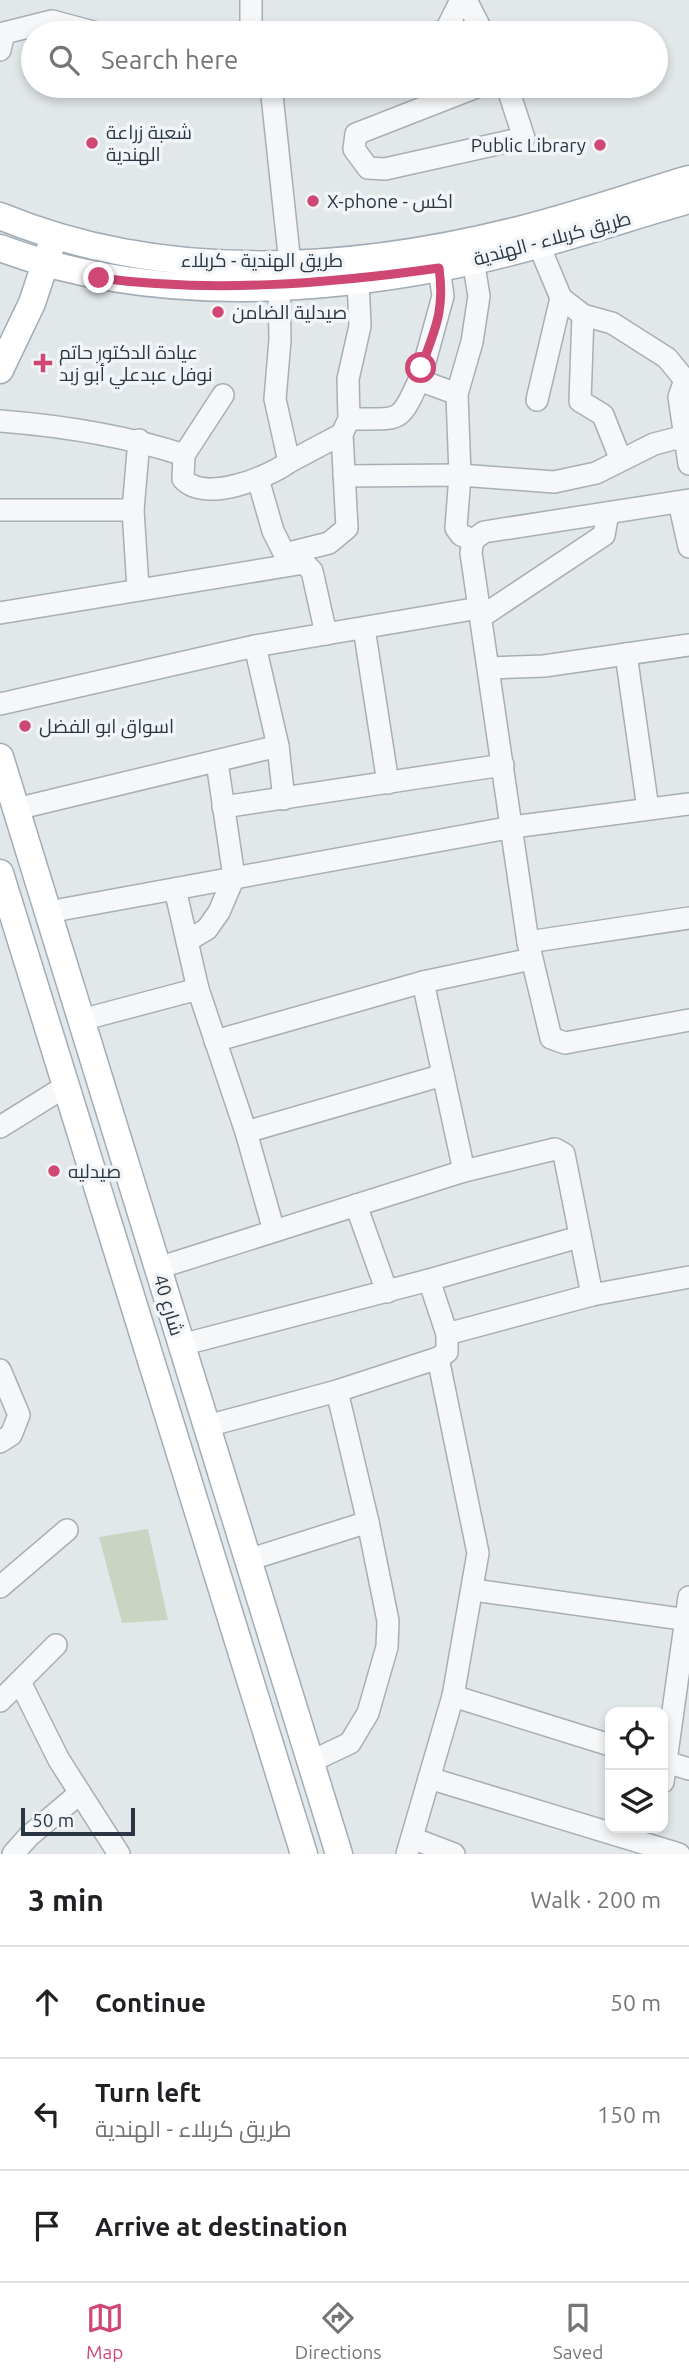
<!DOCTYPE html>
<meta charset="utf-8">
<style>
:root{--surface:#fff;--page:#f2f2f2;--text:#202124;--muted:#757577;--line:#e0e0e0;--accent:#cf4773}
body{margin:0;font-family:Ubuntu,Cairo,sans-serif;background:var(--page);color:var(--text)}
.controls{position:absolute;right:21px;bottom:21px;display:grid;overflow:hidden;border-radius:14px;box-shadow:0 4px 10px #0003}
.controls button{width:63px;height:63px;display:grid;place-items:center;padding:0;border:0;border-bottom:2px solid var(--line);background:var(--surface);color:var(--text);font:35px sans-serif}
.scale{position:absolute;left:21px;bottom:18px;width:114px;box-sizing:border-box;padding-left:7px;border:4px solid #2a3743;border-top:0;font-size:19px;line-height:24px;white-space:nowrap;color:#2a3743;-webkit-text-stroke:5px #f2f5f8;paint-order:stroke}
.stop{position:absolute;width:21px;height:21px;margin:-16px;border:5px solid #cf4773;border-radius:50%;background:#fff}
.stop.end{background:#cf4773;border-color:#fff;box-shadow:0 2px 7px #0008}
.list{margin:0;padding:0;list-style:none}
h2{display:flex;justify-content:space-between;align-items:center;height:91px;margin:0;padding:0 28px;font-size:30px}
h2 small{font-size:23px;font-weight:400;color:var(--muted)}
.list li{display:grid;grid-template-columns:46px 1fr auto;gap:21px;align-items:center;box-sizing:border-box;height:112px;padding:0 28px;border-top:2px solid var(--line)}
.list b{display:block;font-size:26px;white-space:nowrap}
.list p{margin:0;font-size:23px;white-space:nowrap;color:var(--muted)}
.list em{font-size:23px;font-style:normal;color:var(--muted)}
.icon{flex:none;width:38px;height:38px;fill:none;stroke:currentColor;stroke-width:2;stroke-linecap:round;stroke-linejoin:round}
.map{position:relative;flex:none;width:689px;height:1854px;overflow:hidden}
.search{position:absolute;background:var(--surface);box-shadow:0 4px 10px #0003;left:21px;right:21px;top:21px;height:77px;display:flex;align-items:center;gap:18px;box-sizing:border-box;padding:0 24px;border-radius:38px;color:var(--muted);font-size:26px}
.sheet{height:427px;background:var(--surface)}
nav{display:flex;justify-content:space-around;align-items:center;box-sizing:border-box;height:98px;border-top:2px solid var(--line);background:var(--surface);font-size:19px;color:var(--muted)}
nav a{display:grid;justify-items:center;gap:4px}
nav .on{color:var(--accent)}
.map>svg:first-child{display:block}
</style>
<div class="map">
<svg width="689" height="1854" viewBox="0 0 689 1854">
<rect width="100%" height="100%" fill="#e2e7ea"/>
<polygon fill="#cad4c3" points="148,1529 168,1620 122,1623 99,1537"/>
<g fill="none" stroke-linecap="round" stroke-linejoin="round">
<defs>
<g id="minor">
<polyline points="251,0 251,33"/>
<polyline points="466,0 483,33"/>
<polyline points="437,33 446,30 461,0"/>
<polyline points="0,50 4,33 52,21 97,33"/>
<polyline points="271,86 290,264"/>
<polyline points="297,86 299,86"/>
<polyline points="479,86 356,134 354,149 368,168 385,169 524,138 507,86"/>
<polyline points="538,243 561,298 583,315 612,323 667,358 685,380"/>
<polyline points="473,260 479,296 472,342 457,394 460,475 456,528 461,535 473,540"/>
<polyline points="439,268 443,296 421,376 427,383 457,394"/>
<polyline points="583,315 580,401 603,415 620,458"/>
<polyline points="689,379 685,380 679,397 689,464"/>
<path d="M223,395l-39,60 -1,24c22,24 84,-1 106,-17l-14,-63 5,-59 -1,-54"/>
<polyline points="537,400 561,298"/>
<path d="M349,419c54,-1 49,7 72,-43"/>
<path d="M0,421c64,5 123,14 184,34"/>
<polyline points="289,462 342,434"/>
<polyline points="344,476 460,475 554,482 596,473 654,444 685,436"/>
<polyline points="258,479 273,531 290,565"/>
<polyline points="689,500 484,532 473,540 471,553 528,942 551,1038 565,1043 689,1020"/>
<polyline points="679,502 689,547"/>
<polyline points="0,510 133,510"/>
<polyline points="285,554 329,543 347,528 342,434 349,419 348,379 360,326 358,280"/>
<polyline points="138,588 133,510 139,440"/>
<polyline points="0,613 304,563 312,571 326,634"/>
<polyline points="481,617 604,535 608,513"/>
<polyline points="364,628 388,783"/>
<polyline points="255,646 278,746 284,799"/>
<polyline points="626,654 648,809"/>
<polyline points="489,668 544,666 689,645"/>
<polyline points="0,704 255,646 479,608"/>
<polyline points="223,807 503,765"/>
<polyline points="16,809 278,746"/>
<polyline points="175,889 198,989 246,1132 274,1231"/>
<polyline points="48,912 513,827 689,804"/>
<polyline points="187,941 207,929 219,912 234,877 217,762"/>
<polyline points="528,942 689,918"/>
<polyline points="423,982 464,1171"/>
<polyline points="81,1020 198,989"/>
<polyline points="215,1041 423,982 531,959"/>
<polyline points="0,1127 66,1086"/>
<polyline points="246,1132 443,1075"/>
<polyline points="356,1205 387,1292"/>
<polyline points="158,1268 464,1171 555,1149 564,1154 592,1295"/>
<polyline points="447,1334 592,1295 689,1277"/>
<polyline points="181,1345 429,1280 579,1237"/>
<polyline points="0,1370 19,1415 11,1435 0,1442"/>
<polyline points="207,1426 337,1391 438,1358 447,1352 447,1334 429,1280"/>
<polyline points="248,1560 368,1522"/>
<polyline points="0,1587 67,1530"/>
<polyline points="474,1590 689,1620"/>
<polyline points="20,1682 59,1760 119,1854"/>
<polyline points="453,1696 610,1745"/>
<polyline points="0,1701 56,1645"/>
<polyline points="663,1761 689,1769"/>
<polyline points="310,1762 350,1743 368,1713 387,1647 388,1621 368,1522 337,1391"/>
<polyline points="429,1778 679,1854"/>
<polyline points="663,1782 689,1597"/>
<polyline points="412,1838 454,1854"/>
<polyline points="13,1854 29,1836 80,1793"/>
<polyline points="407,1854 453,1696 478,1553 438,1358"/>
</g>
<g id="major">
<path d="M0,216c167,69 355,56 526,12 55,-14 109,-33 163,-49"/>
<path d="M0,248c138,52 295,47 439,20 84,-15 167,-44 250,-68"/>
<polyline points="0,370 32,303 50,249"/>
<polyline points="0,757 339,1854"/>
<polyline points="0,873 304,1854"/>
</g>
</defs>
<use href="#minor" stroke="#a7afb5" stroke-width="24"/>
<use href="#major" stroke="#a1adb6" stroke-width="29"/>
<use href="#minor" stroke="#f5f7f9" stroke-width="21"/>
<use href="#major" stroke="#fff" stroke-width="26"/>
</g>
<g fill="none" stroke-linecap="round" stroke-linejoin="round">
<path stroke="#cf4773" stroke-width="9" d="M99,278c114,15 227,6 340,-10 6,43 -4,61 -18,100"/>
</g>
<g fill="#cf4773" stroke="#f2f5f8" stroke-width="2.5">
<circle cx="92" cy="143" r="7"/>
<circle cx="600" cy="145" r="7"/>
<circle cx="313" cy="201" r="7"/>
<circle cx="218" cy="312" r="7"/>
<path d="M39.5 352.5h7v7h7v7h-7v7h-7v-7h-7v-7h7z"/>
<circle cx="25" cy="726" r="7"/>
<circle cx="54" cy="1171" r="7"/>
</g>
<g text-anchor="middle" stroke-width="7" stroke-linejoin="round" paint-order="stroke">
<g font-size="19" fill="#2a3743" stroke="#f2f5f8" text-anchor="start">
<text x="106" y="139">شعبة زراعة<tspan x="106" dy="22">الهندية</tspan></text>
<text x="586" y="152" text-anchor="end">Public Library</text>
<text x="327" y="208">X-phone - اكس</text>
<text x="232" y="319">صيدلية الضامن</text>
<text x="59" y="359">عيادة الدكتور حاتم<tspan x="59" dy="22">نوفل عبدعلي أبو زبد</tspan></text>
<text x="39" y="733">اسواق ابو الفضل</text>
<text x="68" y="1178">صيدليه</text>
</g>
<g font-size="19" fill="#2a3743" stroke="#f2f5f8">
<text transform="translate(552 238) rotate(-15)" y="7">طريق كربلاء - الهندية</text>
<text x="262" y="267">طريق الهندية - كربلاء</text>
<text transform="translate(169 1305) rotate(73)" y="7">شارع 40</text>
</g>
</g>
</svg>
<div class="controls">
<button><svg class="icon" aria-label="locate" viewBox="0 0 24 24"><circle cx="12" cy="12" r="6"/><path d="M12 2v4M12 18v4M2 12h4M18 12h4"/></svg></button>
<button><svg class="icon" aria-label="layers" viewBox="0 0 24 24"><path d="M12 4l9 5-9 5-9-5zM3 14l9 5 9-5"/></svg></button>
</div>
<div class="scale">50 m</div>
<div class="stop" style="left:421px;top:368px"></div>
<div class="stop end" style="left:99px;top:278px"></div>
<div class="search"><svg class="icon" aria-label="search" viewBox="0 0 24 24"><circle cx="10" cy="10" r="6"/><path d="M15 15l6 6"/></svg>Search here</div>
</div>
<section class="sheet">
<h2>3 min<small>Walk · 200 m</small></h2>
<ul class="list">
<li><svg class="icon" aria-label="ahead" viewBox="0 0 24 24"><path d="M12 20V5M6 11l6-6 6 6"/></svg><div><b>Continue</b></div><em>50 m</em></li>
<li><svg class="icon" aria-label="left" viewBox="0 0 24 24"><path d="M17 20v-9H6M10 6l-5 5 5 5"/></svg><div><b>Turn left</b><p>طريق كربلاء - الهندية</p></div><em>150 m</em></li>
<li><svg class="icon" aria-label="arrive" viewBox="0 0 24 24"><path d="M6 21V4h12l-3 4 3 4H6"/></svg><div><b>Arrive at destination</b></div></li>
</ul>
</section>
<nav>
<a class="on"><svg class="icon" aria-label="map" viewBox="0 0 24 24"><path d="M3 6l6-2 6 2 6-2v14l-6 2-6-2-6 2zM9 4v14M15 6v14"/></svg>Map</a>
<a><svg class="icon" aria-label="directions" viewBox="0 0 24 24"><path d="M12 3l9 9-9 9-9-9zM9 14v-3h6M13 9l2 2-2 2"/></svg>Directions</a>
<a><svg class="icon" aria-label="saved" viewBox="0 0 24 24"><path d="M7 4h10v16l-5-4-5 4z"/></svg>Saved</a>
</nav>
